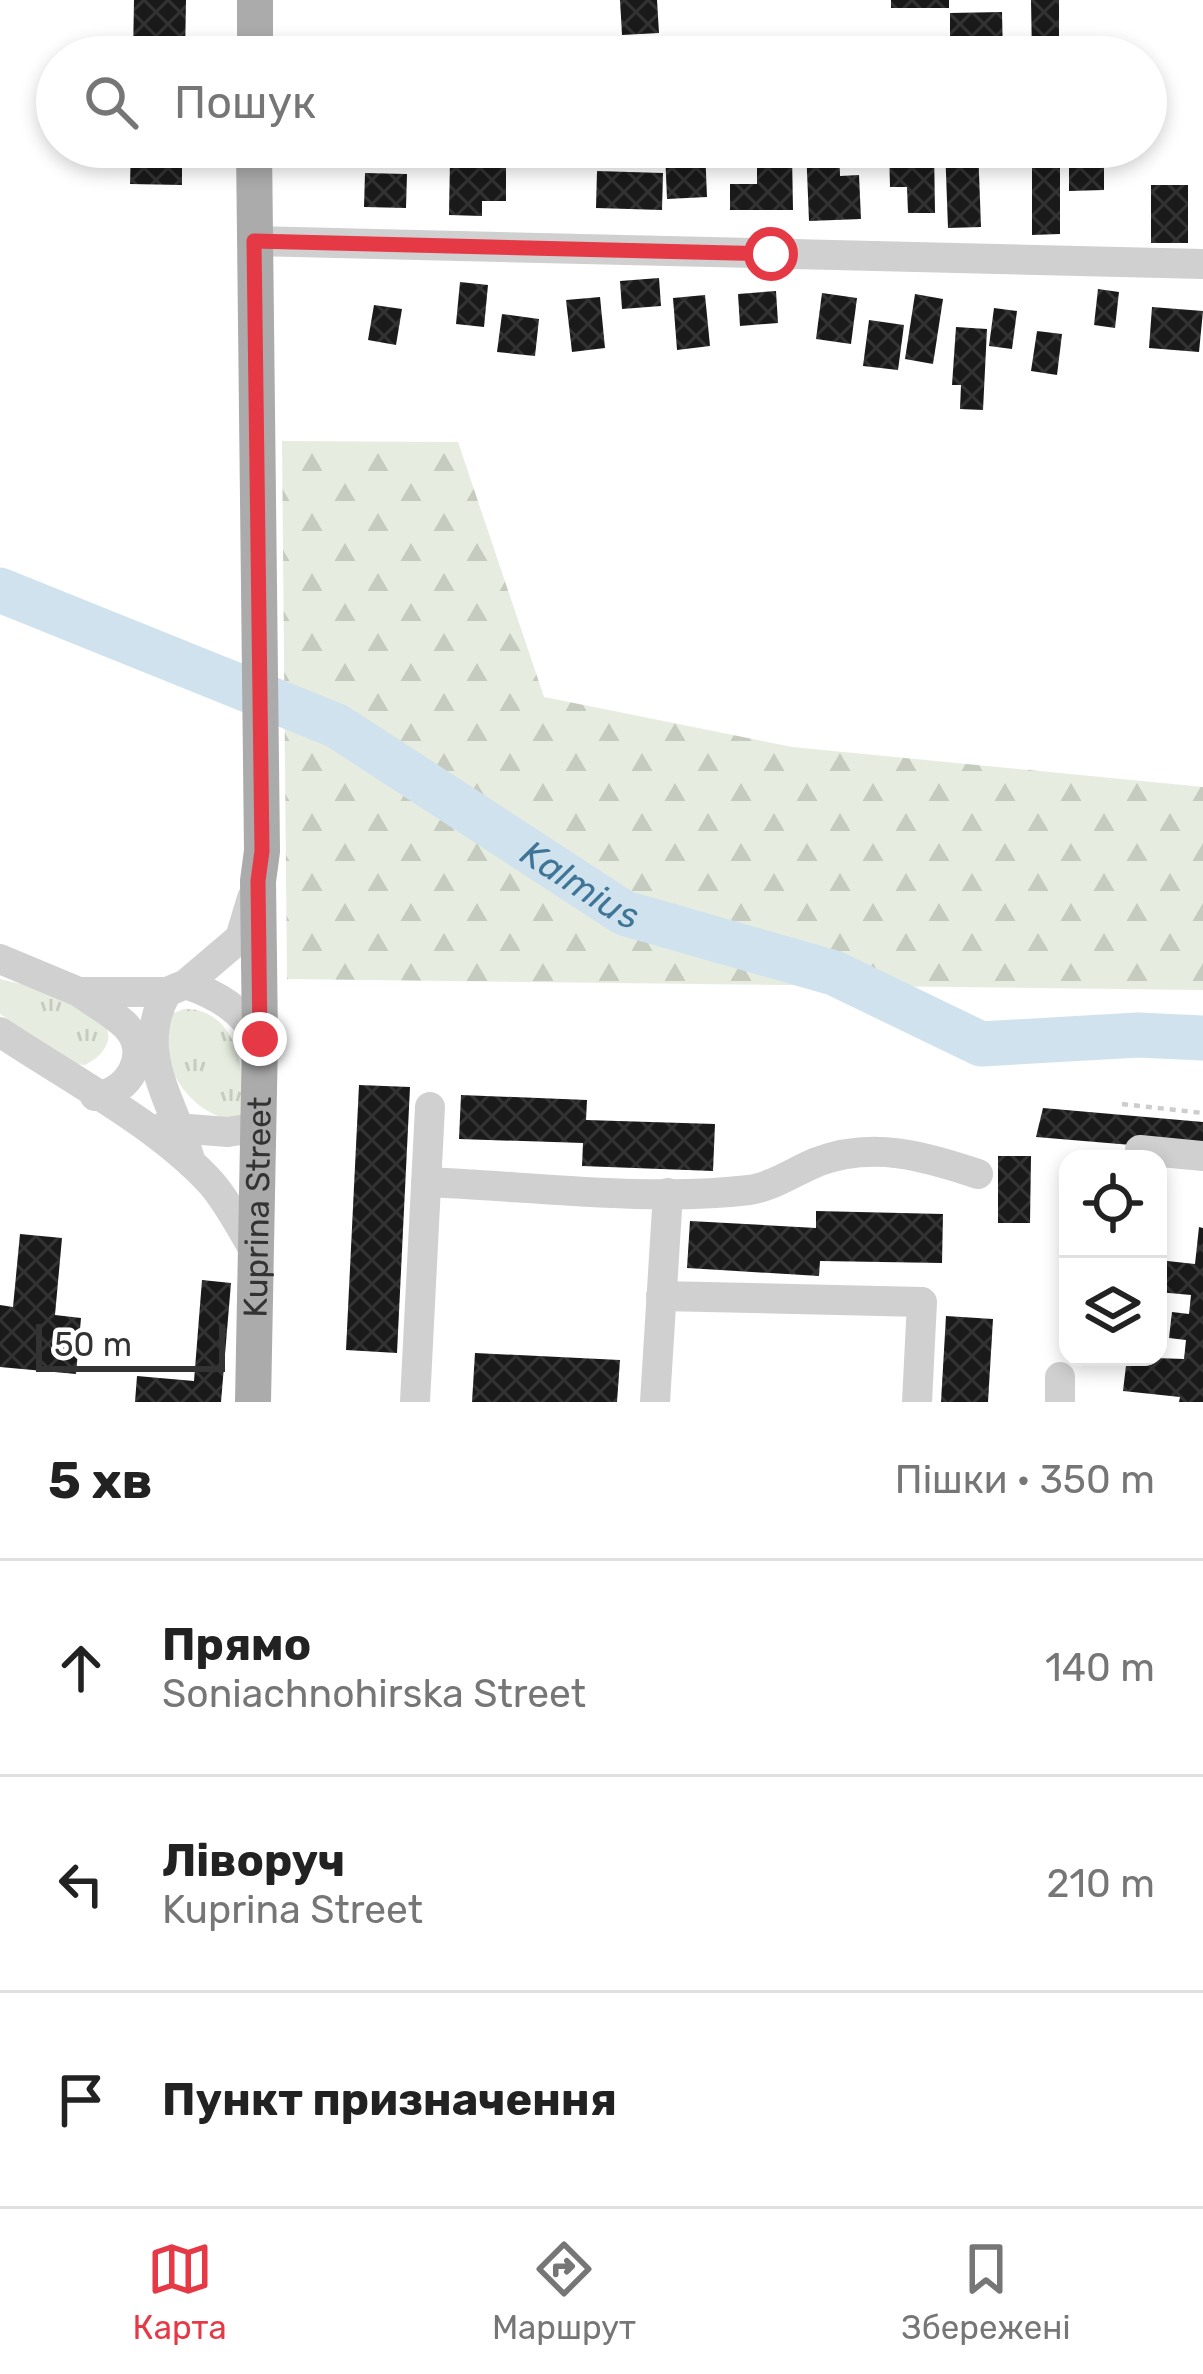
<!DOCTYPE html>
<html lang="uk">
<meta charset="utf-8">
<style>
:root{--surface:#fff;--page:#f6f6f6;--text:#222;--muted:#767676;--line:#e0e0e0;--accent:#e63946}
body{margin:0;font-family:Rubik,sans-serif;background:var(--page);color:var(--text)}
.controls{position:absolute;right:36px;bottom:36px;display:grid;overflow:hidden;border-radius:24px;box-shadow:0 6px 18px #0003}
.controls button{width:108px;height:108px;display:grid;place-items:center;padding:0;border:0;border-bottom:3px solid var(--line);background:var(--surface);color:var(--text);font:60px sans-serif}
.scale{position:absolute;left:36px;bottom:30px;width:189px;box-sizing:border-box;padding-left:12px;border:6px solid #333;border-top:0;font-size:33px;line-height:42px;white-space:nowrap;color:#333;-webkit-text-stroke:9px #fff;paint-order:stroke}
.stop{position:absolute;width:36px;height:36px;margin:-27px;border:9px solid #e63946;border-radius:50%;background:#fff}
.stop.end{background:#e63946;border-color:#fff;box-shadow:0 3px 12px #0008}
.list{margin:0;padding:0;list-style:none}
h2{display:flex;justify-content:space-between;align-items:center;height:156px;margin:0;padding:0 48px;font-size:51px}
h2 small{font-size:39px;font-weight:400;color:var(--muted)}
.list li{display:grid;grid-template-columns:78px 1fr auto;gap:36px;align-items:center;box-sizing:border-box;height:216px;padding:0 48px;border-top:3px solid var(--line)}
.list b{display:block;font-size:45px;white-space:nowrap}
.list p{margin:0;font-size:39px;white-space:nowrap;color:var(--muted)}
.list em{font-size:39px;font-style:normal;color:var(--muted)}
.icon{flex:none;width:66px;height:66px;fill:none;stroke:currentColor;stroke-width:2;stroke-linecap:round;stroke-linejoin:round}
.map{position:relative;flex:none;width:1203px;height:1402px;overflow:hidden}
.search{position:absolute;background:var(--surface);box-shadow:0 6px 18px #0003;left:36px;right:36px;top:36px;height:132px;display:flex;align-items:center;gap:30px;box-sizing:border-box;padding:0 42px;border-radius:66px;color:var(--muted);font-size:45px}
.sheet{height:804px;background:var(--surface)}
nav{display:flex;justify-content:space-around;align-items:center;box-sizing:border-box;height:168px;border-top:3px solid var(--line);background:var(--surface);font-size:33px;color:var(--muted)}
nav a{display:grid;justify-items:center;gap:6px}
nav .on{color:var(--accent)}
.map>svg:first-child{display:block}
</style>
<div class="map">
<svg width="1203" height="1402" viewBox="0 0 1203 1402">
<defs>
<pattern id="grass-tufts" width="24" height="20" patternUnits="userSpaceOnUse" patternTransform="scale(3)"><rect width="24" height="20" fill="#e6ecdf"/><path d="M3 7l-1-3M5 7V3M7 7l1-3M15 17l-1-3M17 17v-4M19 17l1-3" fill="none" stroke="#c6cbc0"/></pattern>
<pattern id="forest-firs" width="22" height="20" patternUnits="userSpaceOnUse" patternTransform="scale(3)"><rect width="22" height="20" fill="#e6ecdf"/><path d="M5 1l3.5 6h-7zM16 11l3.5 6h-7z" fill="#c6cbc0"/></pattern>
<pattern id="building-cross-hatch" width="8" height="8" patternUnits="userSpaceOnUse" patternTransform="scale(3)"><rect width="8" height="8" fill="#1a1a1a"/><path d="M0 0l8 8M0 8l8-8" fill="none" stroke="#333"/></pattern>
</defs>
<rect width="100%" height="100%" fill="#fff"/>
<g fill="url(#grass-tufts)">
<path d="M0,979c25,7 60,10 82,23 32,19 37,45 3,63l-11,-1 -74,-50z"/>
<path d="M184,1009c54,-1 65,68 56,110 -30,3 -61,-26 -70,-55 -4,-14 -3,-33 -4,-48z"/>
</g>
<polygon fill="url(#forest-firs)" points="282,441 458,442 544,697 792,747 1203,787 1203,990 287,979"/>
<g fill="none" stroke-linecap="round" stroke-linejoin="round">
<path stroke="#cfe2ee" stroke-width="45" id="s1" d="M0,590l337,136 287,187 210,60 147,71 157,-9 65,3"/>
</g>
<g fill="url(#building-cross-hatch)">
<polygon points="134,0 186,0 185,57 133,57"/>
<polygon points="620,0 657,0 659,33 622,35"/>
<rect x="891" y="0" width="58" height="8"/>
<polygon points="1031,0 1059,0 1059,57 1032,57"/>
<polygon points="1002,12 1003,57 950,57 950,13"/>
<polygon points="634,47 635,57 591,57 591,50"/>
<polygon points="131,147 182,147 182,185 130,184"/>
<polygon points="806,147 839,147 840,176 859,175 861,219 809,221"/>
<polygon points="889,147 934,147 935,213 908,213 907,187 890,187"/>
<polygon points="945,147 978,147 981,227 948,228"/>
<polygon points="1032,147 1060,147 1060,234 1032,235"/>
<polygon points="1069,147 1104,147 1104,190 1069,191"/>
<polygon points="705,149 707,197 667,199 665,151"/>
<polygon points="792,154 793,210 730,210 730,184 757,184 757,155"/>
<polygon points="450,160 506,161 506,201 482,201 482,216 449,215"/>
<polygon points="597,171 663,173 662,210 596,208"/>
<polygon points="365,173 407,174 406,208 364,207"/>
<rect x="1151" y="185" width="37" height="58"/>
<polygon points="659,278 661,306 622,309 620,281"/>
<polygon points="460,282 488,285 484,327 456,324"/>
<polygon points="1098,289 1119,292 1115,328 1094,325"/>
<polygon points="776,291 778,323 740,326 738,294"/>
<polygon points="822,293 857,298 851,344 816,339"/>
<polygon points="915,294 943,299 933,364 905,359"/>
<polygon points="705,295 710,346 677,350 673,298"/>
<polygon points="600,297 605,348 572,352 566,300"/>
<polygon points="374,305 402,309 396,345 368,340"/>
<polygon points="1152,307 1203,311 1199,352 1149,348"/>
<polygon points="994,308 1017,311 1012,349 989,346"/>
<polygon points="502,314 539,319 535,356 497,352"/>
<polygon points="869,320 904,325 898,370 863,366"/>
<polygon points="956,327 987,329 983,410 960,409 961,385 952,385"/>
<polygon points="1037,331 1062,334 1057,375 1031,371"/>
<polygon points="359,1085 410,1087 397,1353 346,1350"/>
<polygon points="461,1095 587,1100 586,1120 715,1124 713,1171 582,1166 583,1143 459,1139"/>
<polygon points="1043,1108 1203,1122 1203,1151 1036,1137"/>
<polygon points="998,1156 1031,1156 1030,1223 998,1223"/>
<polygon points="816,1211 943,1214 942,1263 820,1261 819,1276 687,1268 690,1221 816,1228"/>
<polygon points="1199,1227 1203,1228 1203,1402 1179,1402 1180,1397 1123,1391 1127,1357 1184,1359 1186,1340 1169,1338 1172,1312 1189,1314 1191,1295 1158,1292 1158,1260 1195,1264"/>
<polygon points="20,1234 62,1238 55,1315 81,1318 76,1374 0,1367 0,1305 13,1307"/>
<polygon points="202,1280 231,1283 221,1402 135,1402 137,1376 194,1381"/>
<polygon points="946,1316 993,1319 988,1402 941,1402"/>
<polygon points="475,1353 620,1360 617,1402 472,1402"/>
</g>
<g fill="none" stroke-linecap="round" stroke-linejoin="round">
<polyline stroke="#cdcdcd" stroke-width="4.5" stroke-dasharray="6 6" stroke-linecap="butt" points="1122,1104 1203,1113"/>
<g stroke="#d0d0d0" stroke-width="30">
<polyline points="254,241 1203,264"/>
<polyline points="0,959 79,992 167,992 186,984 240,938 252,898"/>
<path d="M186,984c34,12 54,25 74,55"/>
<path d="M79,992c15,11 34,21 47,34 26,27 3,68 -31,70"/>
<path d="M167,992c-35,61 8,111 24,171"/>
<path d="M0,1032c67,45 159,93 212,152 18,21 31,48 45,71"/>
<polyline points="163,1127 228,1132 259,1127"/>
<polyline points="1140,1150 1203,1156"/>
<path d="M426,1182c100,4 225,20 323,8 23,-3 46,-19 68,-28 56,-21 107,-6 161,12"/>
<polyline points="661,1296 922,1302 917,1402"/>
<polyline points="415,1402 430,1107"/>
<polyline points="655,1402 668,1193"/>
<polyline points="1060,1402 1060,1377"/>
</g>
<g stroke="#ababab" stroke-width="36">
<polyline points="255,57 255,0"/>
<path id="s2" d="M253,1402l7,-363 -2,-158 4,-30 -8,-704"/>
</g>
</g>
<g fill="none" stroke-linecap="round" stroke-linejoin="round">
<polyline stroke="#e63946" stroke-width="15" points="260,1039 258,881 262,851 254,241 771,254"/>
</g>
<g text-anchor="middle" stroke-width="12" stroke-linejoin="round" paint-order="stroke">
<g font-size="33" fill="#333" stroke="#fff">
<text dy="12" stroke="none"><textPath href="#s2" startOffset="195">Kuprina Street</textPath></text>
</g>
<g font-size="36" font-style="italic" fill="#3f7597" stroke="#fff">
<text dy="13" stroke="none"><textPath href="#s1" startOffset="654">Kalmius</textPath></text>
</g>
</g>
</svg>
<div class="controls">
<button><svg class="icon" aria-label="locate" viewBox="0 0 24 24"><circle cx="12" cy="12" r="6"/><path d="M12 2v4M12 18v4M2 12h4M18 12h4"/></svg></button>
<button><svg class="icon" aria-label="layers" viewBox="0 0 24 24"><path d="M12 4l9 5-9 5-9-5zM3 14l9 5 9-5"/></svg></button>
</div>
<div class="scale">50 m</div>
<div class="stop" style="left:771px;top:254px"></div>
<div class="stop end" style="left:260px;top:1039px"></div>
<div class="search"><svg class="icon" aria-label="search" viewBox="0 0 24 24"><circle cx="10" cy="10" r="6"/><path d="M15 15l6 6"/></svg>Пошук</div>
</div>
<section class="sheet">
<h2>5 хв<small>Пішки · 350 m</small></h2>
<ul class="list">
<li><svg class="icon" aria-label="ahead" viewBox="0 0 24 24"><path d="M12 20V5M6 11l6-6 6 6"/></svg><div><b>Прямо</b><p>Soniachnohirska Street</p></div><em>140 m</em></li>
<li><svg class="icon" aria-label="left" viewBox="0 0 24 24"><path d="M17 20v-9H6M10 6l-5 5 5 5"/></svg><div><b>Ліворуч</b><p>Kuprina Street</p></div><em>210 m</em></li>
<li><svg class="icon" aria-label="arrive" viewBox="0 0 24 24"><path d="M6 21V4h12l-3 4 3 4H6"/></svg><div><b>Пункт призначення</b></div></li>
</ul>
</section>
<nav>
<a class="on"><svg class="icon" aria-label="map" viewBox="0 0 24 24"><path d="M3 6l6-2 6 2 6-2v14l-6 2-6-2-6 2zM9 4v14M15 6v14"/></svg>Карта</a>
<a><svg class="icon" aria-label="directions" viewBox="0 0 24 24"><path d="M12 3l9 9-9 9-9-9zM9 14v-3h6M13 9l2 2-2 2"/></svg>Маршрут</a>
<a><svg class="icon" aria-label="saved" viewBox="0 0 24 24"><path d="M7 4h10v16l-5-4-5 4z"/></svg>Збережені</a>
</nav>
